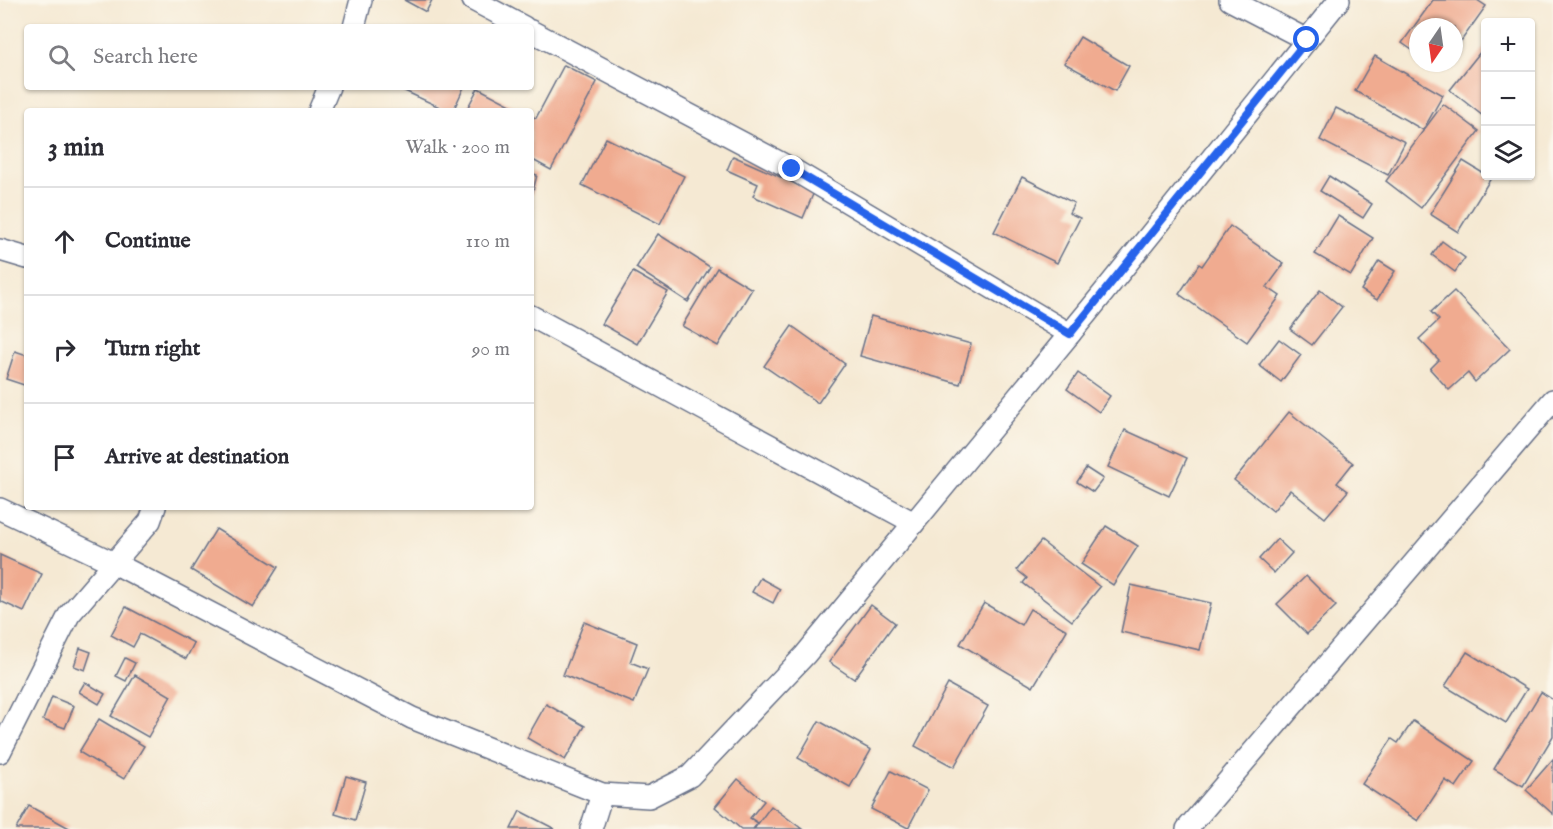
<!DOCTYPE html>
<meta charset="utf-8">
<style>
:root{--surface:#fff;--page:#f2f2f3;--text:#2b2b33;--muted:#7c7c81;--line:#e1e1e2}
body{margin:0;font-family:"IM FELL English",serif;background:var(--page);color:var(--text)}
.controls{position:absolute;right:18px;top:18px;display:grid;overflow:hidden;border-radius:6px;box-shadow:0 2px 4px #0004}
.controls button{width:54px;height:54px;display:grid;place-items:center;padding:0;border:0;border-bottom:2px solid var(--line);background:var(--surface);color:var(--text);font:30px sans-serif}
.compass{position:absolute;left:1409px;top:18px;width:54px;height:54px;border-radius:50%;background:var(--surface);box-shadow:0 2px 4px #0004;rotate:193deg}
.stop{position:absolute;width:18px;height:18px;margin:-14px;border:4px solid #2563eb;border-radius:50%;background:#fff}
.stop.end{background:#2563eb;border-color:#fff;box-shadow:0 2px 6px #0008}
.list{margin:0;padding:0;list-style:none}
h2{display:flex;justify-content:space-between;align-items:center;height:78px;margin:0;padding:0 24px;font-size:26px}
h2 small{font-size:20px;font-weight:400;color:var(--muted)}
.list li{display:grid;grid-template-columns:39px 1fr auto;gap:18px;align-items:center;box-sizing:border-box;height:108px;padding:0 24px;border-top:2px solid var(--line)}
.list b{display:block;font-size:22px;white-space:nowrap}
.list em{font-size:20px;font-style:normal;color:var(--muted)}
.icon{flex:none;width:33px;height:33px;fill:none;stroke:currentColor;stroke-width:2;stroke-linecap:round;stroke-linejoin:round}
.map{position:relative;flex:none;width:1553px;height:829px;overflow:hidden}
.search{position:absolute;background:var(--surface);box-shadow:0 2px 4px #0004;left:24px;top:24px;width:510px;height:66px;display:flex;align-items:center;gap:15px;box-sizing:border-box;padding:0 21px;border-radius:6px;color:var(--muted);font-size:22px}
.panel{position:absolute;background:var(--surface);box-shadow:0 2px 4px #0004;left:24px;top:108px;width:510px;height:402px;border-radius:6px}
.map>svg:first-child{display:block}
</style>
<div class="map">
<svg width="1553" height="829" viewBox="0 0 1553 829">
<rect width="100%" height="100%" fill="#fbf7ec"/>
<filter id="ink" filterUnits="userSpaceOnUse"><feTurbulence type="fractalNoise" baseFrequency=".0167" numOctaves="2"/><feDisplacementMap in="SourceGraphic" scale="12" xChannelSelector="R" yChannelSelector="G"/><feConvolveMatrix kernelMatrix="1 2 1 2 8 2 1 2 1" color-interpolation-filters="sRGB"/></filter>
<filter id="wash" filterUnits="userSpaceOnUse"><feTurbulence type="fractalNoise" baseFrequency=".008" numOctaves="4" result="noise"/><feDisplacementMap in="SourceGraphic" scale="24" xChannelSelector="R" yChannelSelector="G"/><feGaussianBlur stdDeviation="1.35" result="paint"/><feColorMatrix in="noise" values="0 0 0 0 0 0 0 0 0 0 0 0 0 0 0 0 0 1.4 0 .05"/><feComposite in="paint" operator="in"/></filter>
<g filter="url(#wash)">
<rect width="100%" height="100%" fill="#f5e9d3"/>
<g id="blocks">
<g fill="#f0ab90">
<polygon points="404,0 432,0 426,12"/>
<polygon points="1433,0 1477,0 1486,6 1454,51 1454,27 1418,27 1418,54 1402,43"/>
<polygon points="1080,37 1129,66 1115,91 1064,63"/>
<polygon points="1486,45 1486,113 1483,116 1450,90"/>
<polygon points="1375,56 1443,95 1423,130 1355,91"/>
<polygon points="564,65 597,82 551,170 531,159 531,116 536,118"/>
<polygon points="396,87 464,87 453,111 448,111"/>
<polygon points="478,88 522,111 466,111"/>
<polygon points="1443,104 1479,131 1421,208 1386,181"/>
<polygon points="1336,108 1405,142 1388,175 1320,140"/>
<polygon points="606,138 684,176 660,224 582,185"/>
<polygon points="733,156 814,192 803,218 753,196 758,184 727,170"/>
<polygon points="1463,161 1491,178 1458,232 1430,214"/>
<polygon points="531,173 537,175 532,195 531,195"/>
<polygon points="1329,176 1372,204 1363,218 1320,191"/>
<polygon points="1022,177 1074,203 1069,213 1080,218 1057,263 994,232"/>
<polygon points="1338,216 1373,238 1351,275 1315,254"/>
<polygon points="1230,226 1284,264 1267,287 1280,296 1247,342 1179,294 1199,264 1202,266"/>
<polygon points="658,234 710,267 688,302 636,268"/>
<polygon points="1442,241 1465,258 1455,272 1432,255"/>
<polygon points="1379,261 1395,271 1377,300 1361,290"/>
<polygon points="717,268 752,289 718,346 682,326"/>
<polygon points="633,272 668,292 637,344 602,324"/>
<polygon points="1320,290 1342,307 1312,345 1290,329"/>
<polygon points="1454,291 1510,349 1475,382 1468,373 1449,390 1430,369 1439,360 1419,339 1439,320 1431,312"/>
<polygon points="871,316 971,344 960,384 860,356"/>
<polygon points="792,326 845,364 818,403 764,366"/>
<polygon points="1279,339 1301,355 1281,382 1259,365"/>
<polygon points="15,351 27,355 27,386 6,379"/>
<polygon points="1078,373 1110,396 1099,412 1067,389"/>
<polygon points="1289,412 1353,463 1337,483 1348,491 1325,518 1290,490 1273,511 1234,480"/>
<polygon points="1125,430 1187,458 1169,496 1108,467"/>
<polygon points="1086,468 1103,479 1093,492 1077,482"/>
<polygon points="1106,526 1138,546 1113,585 1081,564"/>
<polygon points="216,529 278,567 253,607 191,570"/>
<polygon points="1277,539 1292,553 1274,573 1259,559"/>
<polygon points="1041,541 1100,587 1072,621 1023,583 1027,578 1017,570"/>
<polygon points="0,555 42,574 24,612 0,601"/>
<polygon points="1306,576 1336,606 1307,634 1277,604"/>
<polygon points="760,578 780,589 773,603 752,592"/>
<polygon points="1131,585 1211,603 1200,650 1121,632"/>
<polygon points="984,603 1021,625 1030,609 1067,630 1033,687 960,644"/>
<polygon points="871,605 895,623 854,679 829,662"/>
<polygon points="126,607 194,643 186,659 140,634 133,647 111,635"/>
<polygon points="584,622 637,643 630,662 648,669 634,703 563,675"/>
<polygon points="80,648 91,652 85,670 74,666"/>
<polygon points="1467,652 1527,689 1506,723 1445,686"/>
<polygon points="125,658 135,663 126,681 116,676"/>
<polygon points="135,675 171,696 148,737 111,716"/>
<polygon points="85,682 105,694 99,704 79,692"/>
<polygon points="948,684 988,706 954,767 915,746"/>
<polygon points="1541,692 1553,700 1553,736 1523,786 1494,769"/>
<polygon points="52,697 74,706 65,728 43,720"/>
<polygon points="546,704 585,726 565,760 527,738"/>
<polygon points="99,719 144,746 124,779 79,752"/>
<polygon points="819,721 871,750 850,787 798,758"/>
<polygon points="1413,721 1474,761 1456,787 1445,780 1418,821 1362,784 1392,739 1398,743"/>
<polygon points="1553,759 1553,814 1526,790"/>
<polygon points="891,771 928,790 908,828 871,809"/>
<polygon points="346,776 366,782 355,820 335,814"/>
<polygon points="738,779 764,801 750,818 758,823 753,829 741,829 715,807"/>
<polygon points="29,806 71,829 16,829"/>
<polygon points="771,806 802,829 754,829"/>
<polygon points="520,811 555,829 511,829"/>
</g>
</g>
</g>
<g filter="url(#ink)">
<use href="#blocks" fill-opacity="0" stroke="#677087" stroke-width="1.5"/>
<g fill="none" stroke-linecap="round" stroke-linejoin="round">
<defs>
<g id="minor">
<polyline points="473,0 524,27"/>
<polyline points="1230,0 1307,40"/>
<polyline points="354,27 361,0"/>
<polyline points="531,31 792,169 1070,334"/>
<polyline points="319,111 329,87"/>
<polyline points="0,250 27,258"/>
<polyline points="531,316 914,523"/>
<polyline points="0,509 114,563 412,718 602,794 649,797 690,776 805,655 1092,307 1339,0"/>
<polyline points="0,752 69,615 150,521 155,507"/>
<polyline points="591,829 602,794"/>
<polyline points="1187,829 1553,400"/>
</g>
</defs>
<use href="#minor" stroke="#677087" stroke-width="24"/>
<use href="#minor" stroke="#fff" stroke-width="21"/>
</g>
</g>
<g fill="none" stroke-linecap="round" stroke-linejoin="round" filter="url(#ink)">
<polyline stroke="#2563eb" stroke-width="8" points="792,169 1070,334 1307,40"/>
</g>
</svg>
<div class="controls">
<button>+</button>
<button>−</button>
<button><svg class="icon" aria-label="layers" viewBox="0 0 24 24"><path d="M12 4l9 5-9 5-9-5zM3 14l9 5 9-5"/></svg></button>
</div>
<svg class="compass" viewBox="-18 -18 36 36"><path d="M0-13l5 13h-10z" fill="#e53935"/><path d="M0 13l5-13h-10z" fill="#7c7c81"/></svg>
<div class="stop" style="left:1307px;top:40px"></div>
<div class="stop end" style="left:792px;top:169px"></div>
<div class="search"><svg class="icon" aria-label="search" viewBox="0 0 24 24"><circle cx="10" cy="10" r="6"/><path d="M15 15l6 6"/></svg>Search here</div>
<section class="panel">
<h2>3 min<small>Walk · 200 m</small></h2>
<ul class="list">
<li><svg class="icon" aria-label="ahead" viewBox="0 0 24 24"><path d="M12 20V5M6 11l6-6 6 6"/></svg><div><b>Continue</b></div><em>110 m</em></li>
<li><svg class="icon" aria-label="right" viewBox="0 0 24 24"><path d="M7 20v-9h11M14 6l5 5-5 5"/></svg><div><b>Turn right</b></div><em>90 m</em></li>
<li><svg class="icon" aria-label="arrive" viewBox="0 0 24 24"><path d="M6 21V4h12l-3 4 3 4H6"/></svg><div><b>Arrive at destination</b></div></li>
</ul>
</section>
</div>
